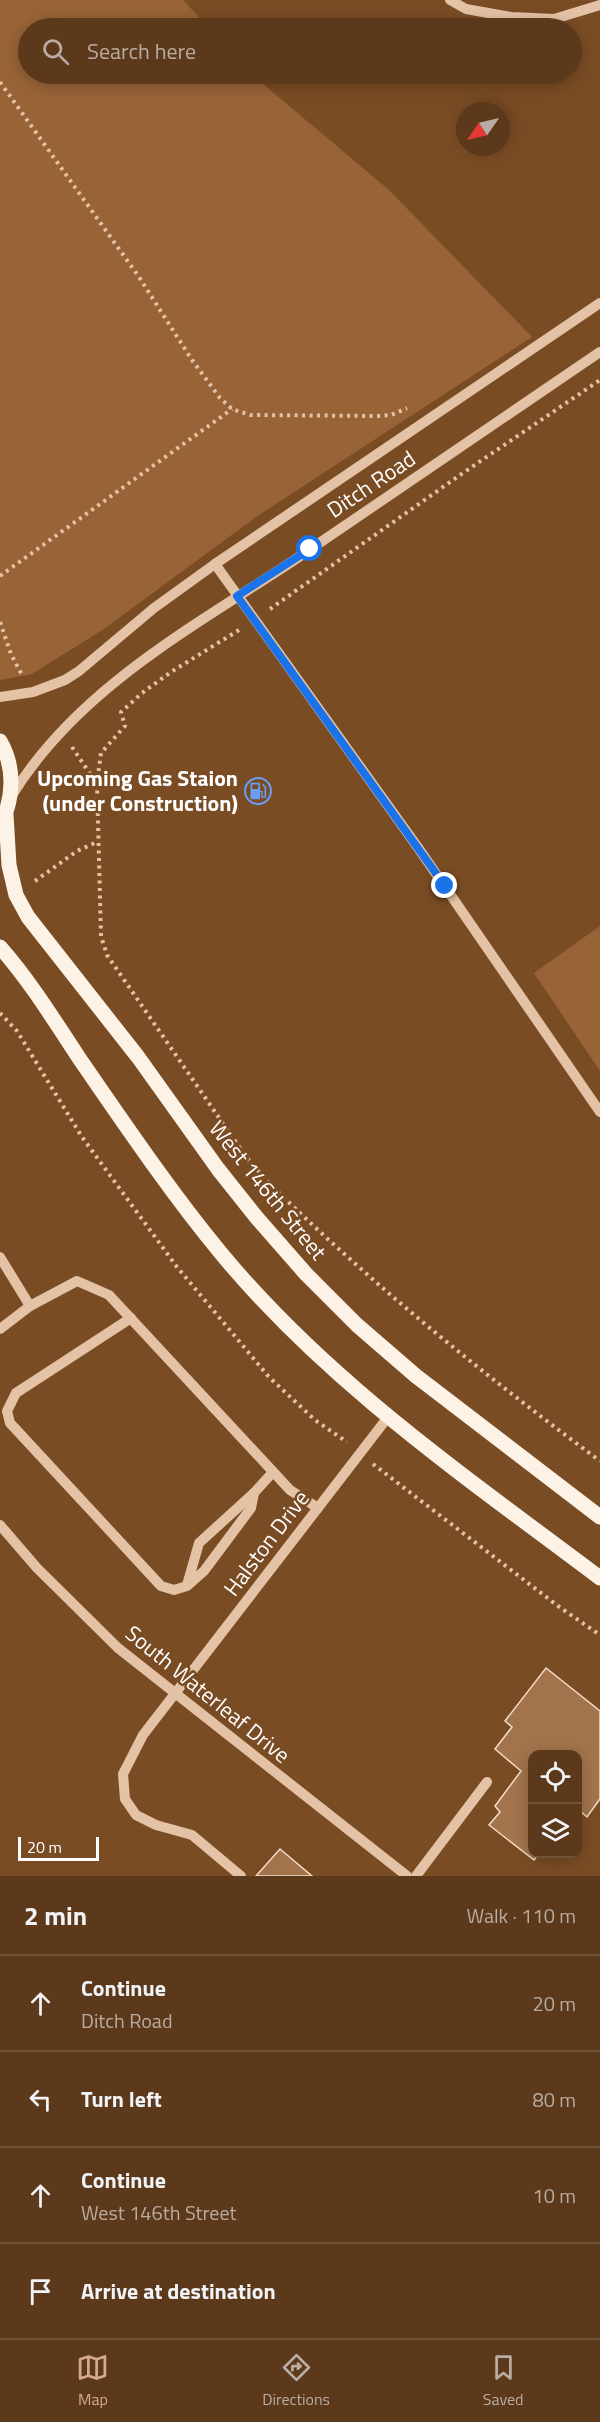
<!DOCTYPE html>
<meta charset="utf-8">
<style>
:root{--surface:#5c391b;--page:#654428;--text:#f1f3f6;--muted:#b8aca3;--line:#71533a;--accent:#d6ab8b}
body{margin:0;font-family:"Titillium Web",sans-serif;background:var(--page);color:var(--text)}
.controls{position:absolute;right:18px;bottom:18px;display:grid;overflow:hidden;border-radius:12px;box-shadow:0 3px 15px #0003}
.controls button{width:54px;height:54px;display:grid;place-items:center;padding:0;border:0;border-bottom:2px solid var(--line);background:var(--surface);color:var(--text);font:30px sans-serif}
.compass{position:absolute;left:456px;top:102px;width:54px;height:54px;border-radius:50%;background:var(--surface);box-shadow:0 3px 15px #0003;rotate:236deg}
.scale{position:absolute;left:18px;bottom:15px;width:81px;box-sizing:border-box;padding-left:6px;border:3px solid #fff;border-top:0;font-size:16px;line-height:21px;white-space:nowrap;color:#fff;-webkit-text-stroke:4px #7a4c24;paint-order:stroke}
.stop{position:absolute;width:18px;height:18px;margin:-14px;border:4px solid #1a73e8;border-radius:50%;background:#fff}
.stop.end{background:#1a73e8;border-color:#fff;box-shadow:0 2px 6px #0008}
.list{margin:0;padding:0;list-style:none}
h2{display:flex;justify-content:space-between;align-items:center;height:78px;margin:0;padding:0 24px;font-size:26px}
h2 small{font-size:20px;font-weight:400;color:var(--muted)}
.list li{display:grid;grid-template-columns:39px 1fr auto;gap:18px;align-items:center;box-sizing:border-box;height:96px;padding:0 24px;border-top:2px solid var(--line)}
.list b{display:block;font-size:22px;white-space:nowrap}
.list p{margin:0;font-size:20px;white-space:nowrap;color:var(--muted)}
.list em{font-size:20px;font-style:normal;color:var(--muted)}
.icon{flex:none;width:33px;height:33px;fill:none;stroke:currentColor;stroke-width:2;stroke-linecap:round;stroke-linejoin:round}
.map{position:relative;flex:none;width:600px;height:1876px;overflow:hidden}
.search{position:absolute;background:var(--surface);box-shadow:0 3px 15px #0003;left:18px;right:18px;top:18px;height:66px;display:flex;align-items:center;gap:15px;box-sizing:border-box;padding:0 21px;border-radius:33px;color:var(--muted);font-size:22px}
.sheet{height:462px;background:var(--surface)}
nav{display:flex;justify-content:space-around;align-items:center;box-sizing:border-box;height:84px;border-top:2px solid var(--line);background:var(--surface);font-size:16px;color:var(--muted)}
nav a{display:grid;justify-items:center;gap:3px}
nav .on{color:var(--accent)}
.map>svg:first-child{display:block}
</style>
<div class="map">
<svg width="600" height="1876" viewBox="0 0 600 1876">
<rect width="100%" height="100%" fill="#7a4c24"/>
<g fill="#986337">
<polygon points="0,0 183,0 209,28 28,28 28,74 251,74 388,189 532,337 256,517 104,629 32,674 0,680"/>
<polygon points="600,926 600,1071 534,973"/>
</g>
<g fill="#a3744c" stroke="#f4dcc9" stroke-width="1.5">
<polygon points="546,1668 600,1711 600,1799 587,1817 580,1811 578,1814 578,1754 532,1754 532,1854 539,1854 534,1860 489,1825 500,1812 495,1806 521,1771 495,1749 512,1727 505,1721"/>
<polygon points="280,1849 312,1876 256,1876"/>
</g>
<g fill="none" stroke-linecap="round" stroke-linejoin="round">
<g stroke="#e4c2a6" stroke-width="4" stroke-dasharray="3 4.5" stroke-linecap="butt">
<polyline points="0,82 139,277 192,360 220,398 232,409 250,415 377,416 391,415 407,408"/>
<polyline points="0,576 232,409"/>
<polyline points="270,609 460,475 600,380"/>
<polyline points="0,622 11,654 23,677"/>
<path d="M239,630l-68,42 -29,21 -21,19 4,14 -24,27 -4,30 4,153 6,19 139,202 21,24c104,103 216,193 333,280"/>
<polyline points="72,747 96,783"/>
<polyline points="35,881 77,851 97,842"/>
<polyline points="0,1013 17,1031 82,1137 177,1267 269,1377 315,1420 347,1442"/>
<polyline points="373,1464 558,1606 600,1635"/>
</g>
<g stroke="#e4c2a6" stroke-width="10">
<polyline points="450,0 466,9 511,17 554,19 600,5"/>
<polyline points="215,564 419,849 600,1112"/>
<polyline points="0,697 33,692 65,680 79,671 154,608 215,564 600,303"/>
<path d="M11,797c65,-107 180,-169 282,-236 103,-69 205,-139 307,-209"/>
<polyline points="0,1257 30,1306 0,1329"/>
<polyline points="30,1306 77,1281 109,1295 290,1490 318,1508"/>
<polyline points="131,1318 16,1393 7,1411 10,1423 161,1586 174,1590 187,1586 204,1571 251,1508 254,1493"/>
<polyline points="0,1525 37,1568 118,1648 407,1876"/>
<polyline points="187,1585 199,1543 254,1493 273,1472"/>
<polyline points="241,1876 192,1835 156,1825 136,1815 125,1799 123,1774 143,1735 388,1417"/>
<polyline points="416,1876 487,1782"/>
</g>
<g stroke="#fcf2e6" stroke-width="15">
<path d="M0,741c15,26 14,56 1,83"/>
<polyline points="6,815 9,865 16,895 28,917 138,1057 218,1169 257,1218 306,1274 357,1325 416,1376 600,1517"/>
<path d="M0,947c30,34 54,73 79,111 45,65 90,132 141,194 107,130 246,225 380,326"/>
</g>
</g>
<g fill="none" stroke-linecap="round" stroke-linejoin="round">
<polyline stroke="#1a73e8" stroke-width="8" points="310,549 237,596 445,886"/>
</g>
<defs>
<symbol id="fuel-ring" viewBox="-11 -11 22 22"><circle r="9.5" fill="#7a4c24" stroke="#6a9def" stroke-width="1.5"/><path d="M-5.5-6h7V0h2V4h1.3V-2.5L3-4.5l.8-.8L6-3V5H2.5V1h-1V6h-7ZM-4.2-4.7v3.2H.2V-4.7Z" fill="#6a9def"/></symbol>
</defs>
<g fill-rule="evenodd">
<use href="#fuel-ring" x="243" y="776" width="30" height="30"/>
</g>
<g text-anchor="middle" stroke-width="5" stroke-linejoin="round" paint-order="stroke">
<g font-size="22" fill="#fff" stroke="#7a4c24">
<text transform="translate(371 484) rotate(-34)" y="8">Ditch Road</text>
<text transform="translate(268 1190) rotate(51)" y="8">West 146th Street</text>
<text transform="translate(266 1543) rotate(-53)" y="8">Halston Drive</text>
<text transform="translate(208 1694) rotate(39)" y="8">South Waterleaf Drive</text>
</g>
<g font-size="22" font-weight="bold" fill="#fff" stroke="#7a4c24" text-anchor="end">
<text x="238" y="786">Upcoming Gas Staion<tspan x="238" dy="25">(under Construction)</tspan></text>
</g>
</g>
</svg>
<div class="controls">
<button><svg class="icon" aria-label="locate" viewBox="0 0 24 24"><circle cx="12" cy="12" r="6"/><path d="M12 2v4M12 18v4M2 12h4M18 12h4"/></svg></button>
<button><svg class="icon" aria-label="layers" viewBox="0 0 24 24"><path d="M12 4l9 5-9 5-9-5zM3 14l9 5 9-5"/></svg></button>
</div>
<svg class="compass" viewBox="-18 -18 36 36"><path d="M0-13l5 13h-10z" fill="#e53935"/><path d="M0 13l5-13h-10z" fill="#b8aca3"/></svg>
<div class="scale">20 m</div>
<div class="stop" style="left:310px;top:549px"></div>
<div class="stop end" style="left:445px;top:886px"></div>
<div class="search"><svg class="icon" aria-label="search" viewBox="0 0 24 24"><circle cx="10" cy="10" r="6"/><path d="M15 15l6 6"/></svg>Search here</div>
</div>
<section class="sheet">
<h2>2 min<small>Walk · 110 m</small></h2>
<ul class="list">
<li><svg class="icon" aria-label="ahead" viewBox="0 0 24 24"><path d="M12 20V5M6 11l6-6 6 6"/></svg><div><b>Continue</b><p>Ditch Road</p></div><em>20 m</em></li>
<li><svg class="icon" aria-label="left" viewBox="0 0 24 24"><path d="M17 20v-9H6M10 6l-5 5 5 5"/></svg><div><b>Turn left</b></div><em>80 m</em></li>
<li><svg class="icon" aria-label="ahead" viewBox="0 0 24 24"><path d="M12 20V5M6 11l6-6 6 6"/></svg><div><b>Continue</b><p>West 146th Street</p></div><em>10 m</em></li>
<li><svg class="icon" aria-label="arrive" viewBox="0 0 24 24"><path d="M6 21V4h12l-3 4 3 4H6"/></svg><div><b>Arrive at destination</b></div></li>
</ul>
</section>
<nav>
<a class="on"><svg class="icon" aria-label="map" viewBox="0 0 24 24"><path d="M3 6l6-2 6 2 6-2v14l-6 2-6-2-6 2zM9 4v14M15 6v14"/></svg>Map</a>
<a><svg class="icon" aria-label="directions" viewBox="0 0 24 24"><path d="M12 3l9 9-9 9-9-9zM9 14v-3h6M13 9l2 2-2 2"/></svg>Directions</a>
<a><svg class="icon" aria-label="saved" viewBox="0 0 24 24"><path d="M7 4h10v16l-5-4-5 4z"/></svg>Saved</a>
</nav>
